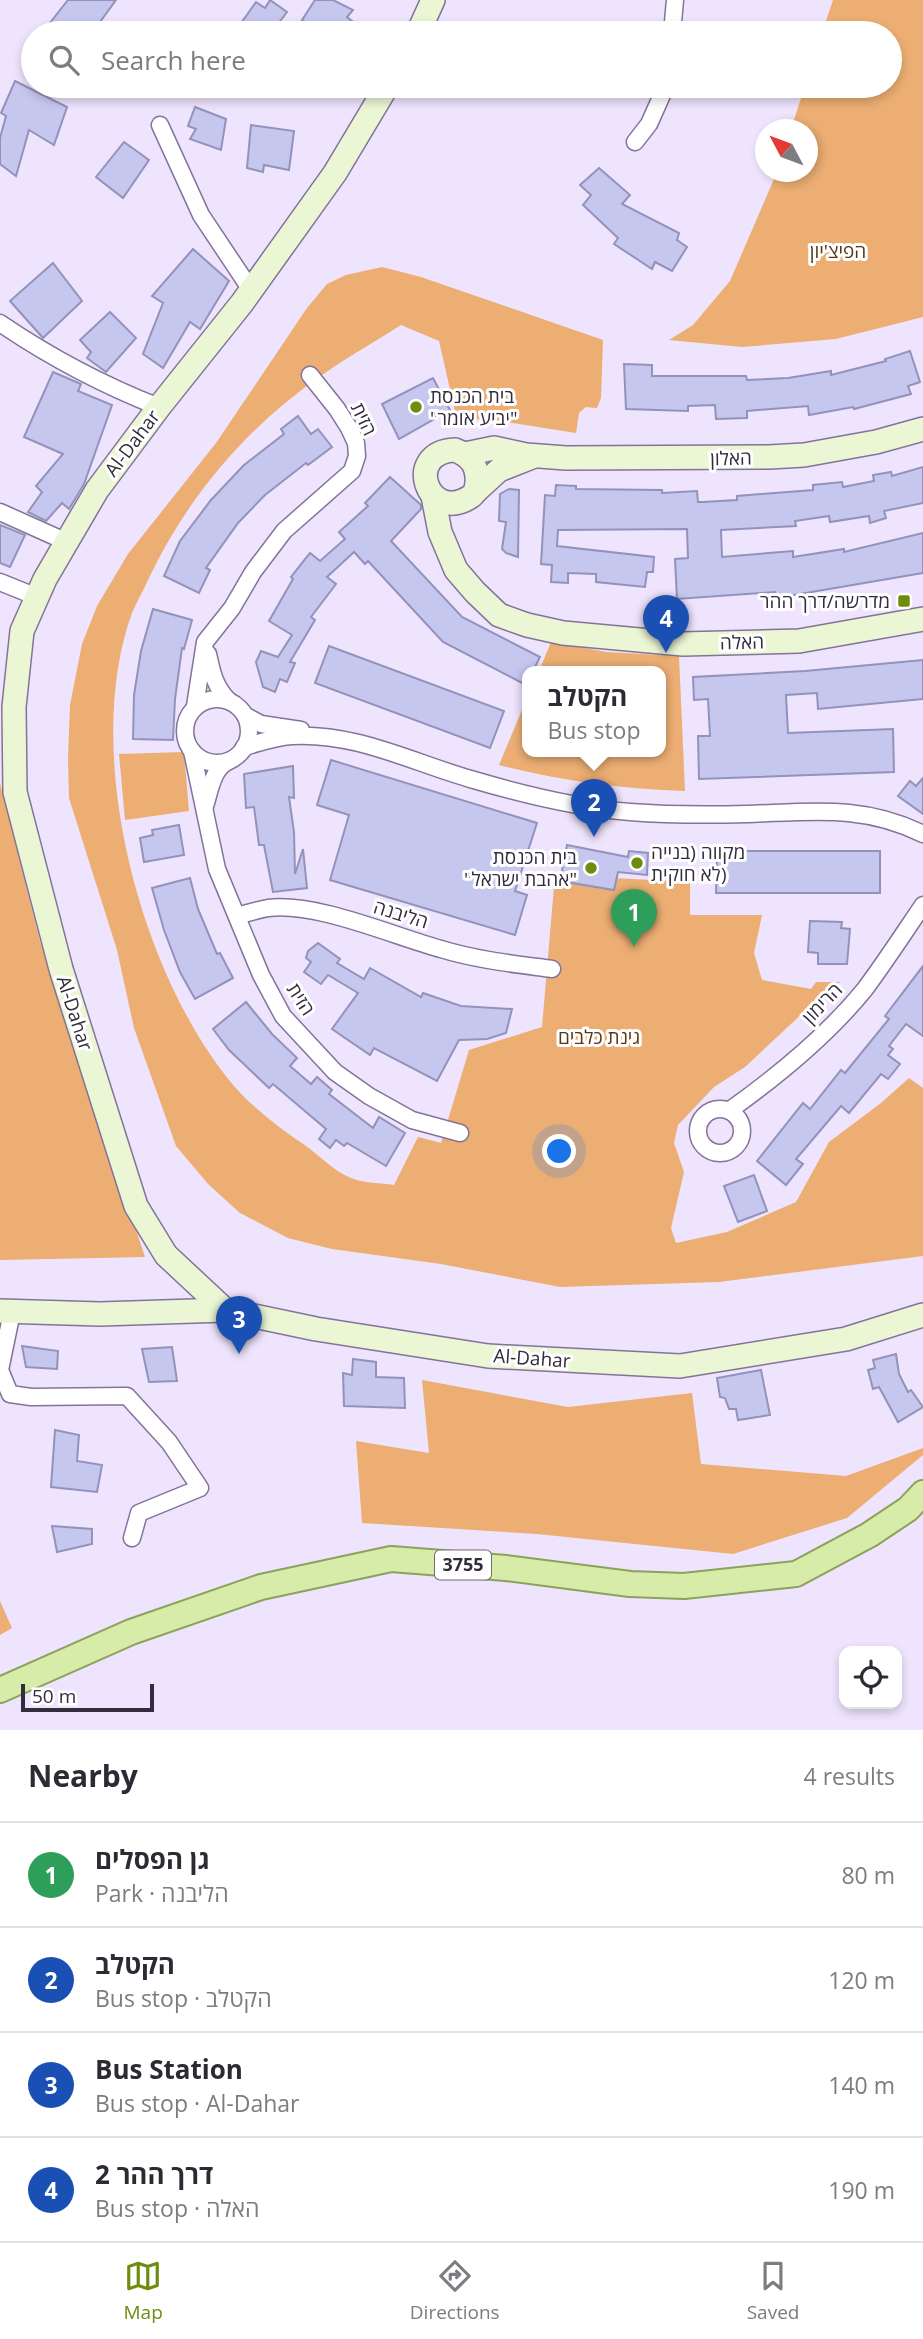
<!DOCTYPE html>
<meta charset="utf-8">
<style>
:root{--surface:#fff;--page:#f7f7f7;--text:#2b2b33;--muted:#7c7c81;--line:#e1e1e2;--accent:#6e8d0e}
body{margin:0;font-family:"Open Sans","Noto Sans Hebrew",sans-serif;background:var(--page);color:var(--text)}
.controls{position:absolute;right:21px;bottom:21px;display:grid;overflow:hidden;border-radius:14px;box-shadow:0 4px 10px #0003}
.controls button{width:63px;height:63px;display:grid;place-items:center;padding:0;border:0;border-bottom:2px solid var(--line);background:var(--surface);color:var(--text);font:35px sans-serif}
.compass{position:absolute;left:755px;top:119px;width:63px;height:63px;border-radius:50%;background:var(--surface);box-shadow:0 4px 10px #0003;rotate:311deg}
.scale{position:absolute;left:21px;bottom:18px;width:133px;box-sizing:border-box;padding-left:7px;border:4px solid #332c3c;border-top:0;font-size:19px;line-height:24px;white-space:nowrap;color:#332c3c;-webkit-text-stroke:5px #fff;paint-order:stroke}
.you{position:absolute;left:560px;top:1152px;width:24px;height:24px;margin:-18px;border:5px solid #fff;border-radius:50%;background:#1a73e8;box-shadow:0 0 0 10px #1a73e833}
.badge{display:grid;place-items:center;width:46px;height:46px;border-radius:50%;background:var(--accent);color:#fff;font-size:23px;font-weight:700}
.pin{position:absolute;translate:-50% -58px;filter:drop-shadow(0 2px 4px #0008)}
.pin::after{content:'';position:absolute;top:37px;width:24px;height:21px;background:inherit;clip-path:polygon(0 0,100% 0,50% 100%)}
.popup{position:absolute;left:522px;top:666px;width:144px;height:91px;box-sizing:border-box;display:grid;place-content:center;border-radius:14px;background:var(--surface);filter:drop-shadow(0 2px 5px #0005);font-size:23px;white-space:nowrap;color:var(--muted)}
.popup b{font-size:26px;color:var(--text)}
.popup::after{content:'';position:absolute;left:50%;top:100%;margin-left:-14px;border:14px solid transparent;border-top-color:var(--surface)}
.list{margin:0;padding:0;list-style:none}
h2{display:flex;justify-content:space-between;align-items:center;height:91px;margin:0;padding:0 28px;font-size:30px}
h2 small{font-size:23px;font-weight:400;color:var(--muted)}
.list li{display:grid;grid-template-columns:46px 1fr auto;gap:21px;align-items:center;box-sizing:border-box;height:105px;padding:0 28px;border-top:2px solid var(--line)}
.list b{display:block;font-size:26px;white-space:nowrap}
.list p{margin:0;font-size:23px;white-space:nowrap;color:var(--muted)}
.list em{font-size:23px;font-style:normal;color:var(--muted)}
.icon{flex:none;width:38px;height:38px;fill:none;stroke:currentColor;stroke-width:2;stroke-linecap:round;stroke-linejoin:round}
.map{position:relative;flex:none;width:923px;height:1730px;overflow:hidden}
.search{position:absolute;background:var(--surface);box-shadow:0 4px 10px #0003;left:21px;right:21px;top:21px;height:77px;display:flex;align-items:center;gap:18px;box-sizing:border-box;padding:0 24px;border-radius:38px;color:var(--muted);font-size:26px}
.sheet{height:511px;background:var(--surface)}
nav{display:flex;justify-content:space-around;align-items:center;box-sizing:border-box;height:98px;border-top:2px solid var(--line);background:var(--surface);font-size:19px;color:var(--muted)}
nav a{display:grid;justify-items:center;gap:4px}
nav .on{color:var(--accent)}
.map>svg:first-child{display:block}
</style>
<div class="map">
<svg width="923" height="1730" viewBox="0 0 923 1730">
<rect width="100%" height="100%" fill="#eee4fd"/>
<g fill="#ecae73">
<polygon points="833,0 923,0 923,317 836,339 742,347 669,340 693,325 730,281 777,172 808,172 808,130 791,129 805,86 890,86 890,33 822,33"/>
<path d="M382,267l39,10 182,63 -2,58 -4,10 -11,-1 -7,6 -3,20 -89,-14 -30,1 -18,-79 -38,-16c-26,17 -54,32 -79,50 -75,52 -134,121 -173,203 -5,11 -12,23 -17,35 -51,139 8,362 102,473 20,23 47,43 72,60 14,10 29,26 45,32 12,5 30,5 43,7l24,-48 23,6 28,-93 73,-23 13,-152 135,7v33h72l-8,38 8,27 49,9 5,-7h24l-33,27 -62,58 -31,20 -36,38 -4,18 10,29 -13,56 5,15 51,-11 69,-30 33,-60 52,-39 28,-25 14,10v168l-204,26 -159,5 -119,-23 -109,-15 -44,-11 -48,-25 -32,-29 -32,-38 -42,-118 -17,-78 -48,-152 -1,-39 2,-54 12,-61 15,-38 31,-52 88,-111 91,-135 20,-24 19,-9z"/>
<path d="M551,642l56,10 72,4 6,135c-63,-2 -125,-10 -186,-26l28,-67 1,53h132v-80h-121z"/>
<polygon points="184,752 189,811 125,820 119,754"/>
<polygon points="0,783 40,941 145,1257 0,1260"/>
<polygon points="422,1380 568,1407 692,1393 701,1464 846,1476 923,1448 923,1455 847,1518 733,1554 537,1534 362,1523 356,1441 429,1453"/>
<polygon points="0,1601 12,1628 0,1635"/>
</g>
<g fill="#c6c7ef" stroke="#9292ba" stroke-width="2">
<polygon points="68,0 116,0 92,33 42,33"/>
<polygon points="270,0 287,12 271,33 234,33 256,2 265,8"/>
<polygon points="315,0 333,0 353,10 347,17 367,33 321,33 302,20"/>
<polygon points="15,81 67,107 54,145 29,130 16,176 0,164 0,138 6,116 1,113"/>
<polygon points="195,107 226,119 221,150 190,139 196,129 188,126"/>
<polygon points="251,125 294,131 289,170 264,165 263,172 247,168"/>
<polygon points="124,142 149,160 123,198 96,177"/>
<polygon points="599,168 630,195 622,204 679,233 677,240 687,247 672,271 655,262 652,269 614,244 618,238 583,205 591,195 580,185"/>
<polygon points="193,249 229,281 200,329 190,322 163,368 143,354 163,303 152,296"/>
<polygon points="53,263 82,301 43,338 10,301"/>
<polygon points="110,312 136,338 106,372 87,358 91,352 80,340"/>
<polygon points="910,351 920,382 908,386 911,394 854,409 853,407 809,415 808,406 747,411 747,418 716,419 715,405 688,406 688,411 626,409 624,364 652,365 652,376 746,376 747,380 788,378 831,371 831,375 886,361 885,359"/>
<polygon points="53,372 81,384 78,391 112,405 84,484 69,509 62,503 46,521 28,512 42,492 36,486 63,454 24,437"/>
<polygon points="433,378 450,410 399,439 382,404"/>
<polygon points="298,416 311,434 318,429 332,447 308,465 306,463 265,495 238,523 206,568 210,570 199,593 164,576 180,541 211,500 244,465 284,434 281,429"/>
<polygon points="923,467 923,503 884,511 886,518 870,523 869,516 830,522 829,516 795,521 796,526 721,530 722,557 793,551 793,557 844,549 844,552 923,533 923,573 794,595 776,597 775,592 677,599 675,559 688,558 687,529 558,530 557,546 654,557 653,572 647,572 645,587 596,582 596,574 568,573 568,583 551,582 552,565 541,564 545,495 555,496 556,485 576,486 576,489 662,490 662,493 697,491 698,502 703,502 737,500 737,496 813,490 813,485 842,482 843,487 874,481 873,475 891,472 892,476"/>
<polygon points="390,477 421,505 421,509 391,541 462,617 540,657 533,671 528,671 528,686 443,642 368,561 365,564 354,552 327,577 336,584 311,617 315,620 290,662 295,663 287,682 280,679 275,692 263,687 256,662 261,651 278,657 292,635 269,621 293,579 291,577 310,553 320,561 345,539 339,532 368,506 365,503"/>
<polygon points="509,489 519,490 518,557 506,553 502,549 506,522 499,521 500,494"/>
<polygon points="0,525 25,535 10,567 0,563"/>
<polygon points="153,609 192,620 184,649 182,648 175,699 173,740 133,739 134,695 141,651"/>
<polygon points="329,646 504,711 490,748 315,683"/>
<polygon points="923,660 923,699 818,709 817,693 786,695 788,733 893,729 894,772 699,779 698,736 710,736 708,699 694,700 693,677 805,671"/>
<polygon points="331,760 537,823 515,891 527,895 515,935 330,880 349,815 317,805"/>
<polygon points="293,766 294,798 289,797 294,832 295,874 303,849 307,888 273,892 264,845 259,845 254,807 246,808 244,774"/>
<polygon points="923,778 923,814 898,796 910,781 916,786"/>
<polygon points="179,825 184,855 144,862 140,838 153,835 152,830"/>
<polygon points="567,845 628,857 629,851 648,853 647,875 618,872 614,890 560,881"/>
<polygon points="717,851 880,851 880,893 716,893"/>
<polygon points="190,878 198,909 217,954 220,953 233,978 195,999 180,972 164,930 152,888"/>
<polygon points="810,921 842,922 841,928 850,929 847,964 818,964 818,953 808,952"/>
<polygon points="318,943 340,959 337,963 364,979 370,968 421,997 423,993 461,1006 512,1009 506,1033 487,1039 459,1040 437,1081 374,1048 370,1055 332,1029 358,993 328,975 321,984 304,972 311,962 306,958 308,951"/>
<polygon points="923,966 923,1036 906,1024 889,1046 893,1049 888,1055 900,1064 888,1079 881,1074 849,1113 841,1106 796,1159 803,1164 786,1185 757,1161 803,1103 810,1109 841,1070 845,1073 889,1019 885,1016"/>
<polygon points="246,1002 272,1034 297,1058 290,1066 311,1084 317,1077 332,1090 329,1094 373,1128 379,1117 405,1133 386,1166 347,1143 344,1146 336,1140 330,1148 319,1139 326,1129 273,1084 269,1088 229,1050 213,1029"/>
<polygon points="754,1175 767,1211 738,1222 724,1186"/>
<polygon points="22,1346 58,1351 57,1369 26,1367"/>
<polygon points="172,1347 177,1381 149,1382 142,1349"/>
<polygon points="896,1354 899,1374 908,1392 911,1390 923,1407 898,1422 879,1387 873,1389 868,1370 875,1368 873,1360"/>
<polygon points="353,1359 376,1362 376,1377 404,1378 405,1408 344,1406 343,1373 352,1375"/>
<polygon points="761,1370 770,1415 738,1420 736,1409 729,1409 725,1398 720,1397 717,1378"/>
<polygon points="55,1430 79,1435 77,1461 102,1465 97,1492 51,1487"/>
<polygon points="52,1526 92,1529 92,1544 57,1552"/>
</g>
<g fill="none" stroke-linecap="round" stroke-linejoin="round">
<defs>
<g id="street">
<polyline points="672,33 675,0"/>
<polyline points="160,125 201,215 251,290"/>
<polyline points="635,142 649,124 666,86"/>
<path d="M0,323c50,34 103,62 159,84"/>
<polyline points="0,512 67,542"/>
<polyline points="0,582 37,597"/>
<path d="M208,654c4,19 7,33 21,47"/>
<circle cx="217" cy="731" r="32"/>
<polyline points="195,706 205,642 232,608 253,572 284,531 352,471 357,456 356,443 349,428 337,409 310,375"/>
<polyline points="246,716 261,724 301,730"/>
<path d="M244,747c15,-4 31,-10 47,-11 65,-4 122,27 183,44 51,15 104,28 156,32 39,3 78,3 117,2 64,-2 116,-10 176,20"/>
<polyline points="192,751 217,869 261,975 283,1016 335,1072 369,1096 412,1120 460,1133"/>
<path d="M205,806c5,-15 8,-39 24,-45"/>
<path d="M237,916c10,-3 21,-6 31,-8 49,-6 125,28 173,41 36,11 74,15 111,20"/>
<circle cx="720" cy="1131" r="22"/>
<path d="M730,1110c49,-35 97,-74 135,-121 20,-27 39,-56 58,-84"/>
<polyline points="12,1312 0,1370 10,1394 31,1397 127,1396 169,1442 200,1488 139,1513 132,1538"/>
</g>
<g id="secondary">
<polyline points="418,33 433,0"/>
<polyline points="387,86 335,173 242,303 159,407 97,490 45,579 22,631 14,707 15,792 61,969 136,1206 166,1255 225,1310 316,1329 488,1356 680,1366 846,1339 923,1315"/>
<path d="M455,450c16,6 23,16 22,33 -1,7 -2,11 -7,14 -43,27 -67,-45 -15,-47z"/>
<polyline points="465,454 494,448 526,455 566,458 769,457 804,455 876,442 923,429"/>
<polyline points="476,491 499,470 532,457"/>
<polyline points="433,496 440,532 456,570 475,592 499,615 527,625 563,633 683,644 799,641 923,619"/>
<polyline points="0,1311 100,1314 225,1310"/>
</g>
<polyline id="primary" points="0,1690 131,1632 261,1587 391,1559 506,1568 630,1584 684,1586 796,1574 869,1535 908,1509 923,1493"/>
</defs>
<use href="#street" stroke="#837398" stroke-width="19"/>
<use href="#secondary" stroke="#837398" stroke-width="26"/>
<use href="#primary" stroke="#8ca15c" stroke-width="28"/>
<use href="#street" stroke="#fff" stroke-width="16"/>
<use href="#secondary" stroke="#ebf6d4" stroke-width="23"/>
<use href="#primary" stroke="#d7eca8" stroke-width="24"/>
</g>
<g fill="#6e8d0e" stroke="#fff" stroke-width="2.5">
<circle cx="416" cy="407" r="7"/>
<rect x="897" y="594" width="14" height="14" rx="3.5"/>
<circle cx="637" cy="863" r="7"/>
<circle cx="591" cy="868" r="7"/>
</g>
<g text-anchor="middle" stroke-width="6" stroke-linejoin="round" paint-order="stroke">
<rect fill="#fff" stroke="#706b76" stroke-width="2" x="435" y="1550.5" width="56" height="29" rx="5"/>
<g font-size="18" font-weight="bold" fill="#332c3c">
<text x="463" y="1571">3755</text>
</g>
<g font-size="19" fill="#5a3816" stroke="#fff">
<text x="838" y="258">הפיצ'יון</text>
<text x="599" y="1044">גינת כלבים</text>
</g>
<g font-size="19" fill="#332c3c" stroke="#fff" text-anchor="start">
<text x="430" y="403">בית הכנסת<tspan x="430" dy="22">"יביע אומר"</tspan></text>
<text x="890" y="608" text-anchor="end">מדרשה/דרך ההר</text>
<text x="651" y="859">מקווה (בנייה<tspan x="651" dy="22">לא חוקית)</tspan></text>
<text x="577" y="864" text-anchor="end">בית הכנסת<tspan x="577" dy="22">"אהבת ישראל"</tspan></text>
</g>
<g font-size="19" fill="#332c3c" stroke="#fff">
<text transform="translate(364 419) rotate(64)" y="7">הזית</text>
<text transform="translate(132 443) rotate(-53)" y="7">Al-Dahar</text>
<text transform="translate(731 458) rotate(-1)" y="7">האלון</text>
<text transform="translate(742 642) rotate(-1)" y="7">האלה</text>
<text transform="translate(401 914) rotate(17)" y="7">הליבנה</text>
<text transform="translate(301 999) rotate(57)" y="7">הזית</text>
<text transform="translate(822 1003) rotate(-46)" y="7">הרימון</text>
<text transform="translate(75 1013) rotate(72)" y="7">Al-Dahar</text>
<text transform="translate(532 1358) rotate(4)" y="7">Al-Dahar</text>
</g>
</g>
</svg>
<div class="controls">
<button><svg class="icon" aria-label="locate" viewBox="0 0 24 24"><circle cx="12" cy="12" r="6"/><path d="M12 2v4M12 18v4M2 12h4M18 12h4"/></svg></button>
</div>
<svg class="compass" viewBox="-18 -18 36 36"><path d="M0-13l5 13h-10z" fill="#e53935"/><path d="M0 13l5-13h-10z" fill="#7c7c81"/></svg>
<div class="scale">50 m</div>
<div class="you"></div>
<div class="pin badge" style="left:634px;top:947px;background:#2e9e5b">1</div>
<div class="pin badge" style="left:594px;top:837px;background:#1a4fb4">2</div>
<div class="popup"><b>הקטלב</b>Bus stop</div>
<div class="pin badge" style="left:239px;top:1354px;background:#1a4fb4">3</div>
<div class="pin badge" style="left:666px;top:653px;background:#1a4fb4">4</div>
<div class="search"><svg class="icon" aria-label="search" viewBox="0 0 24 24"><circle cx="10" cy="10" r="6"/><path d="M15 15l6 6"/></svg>Search here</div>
</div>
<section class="sheet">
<h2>Nearby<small>4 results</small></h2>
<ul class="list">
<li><span class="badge" style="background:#2e9e5b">1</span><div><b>גן הפסלים</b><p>Park · הליבנה</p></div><em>80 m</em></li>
<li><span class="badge" style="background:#1a4fb4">2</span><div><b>הקטלב</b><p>Bus stop · הקטלב</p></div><em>120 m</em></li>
<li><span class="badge" style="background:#1a4fb4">3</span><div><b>Bus Station</b><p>Bus stop · Al-Dahar</p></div><em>140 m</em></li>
<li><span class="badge" style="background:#1a4fb4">4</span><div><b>דרך ההר 2</b><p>Bus stop · האלה</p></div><em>190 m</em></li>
</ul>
</section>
<nav>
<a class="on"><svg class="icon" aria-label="map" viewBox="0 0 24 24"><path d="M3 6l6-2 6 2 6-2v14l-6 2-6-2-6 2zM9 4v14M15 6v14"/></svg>Map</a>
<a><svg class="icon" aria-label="directions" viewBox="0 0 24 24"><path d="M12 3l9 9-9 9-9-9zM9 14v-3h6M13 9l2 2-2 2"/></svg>Directions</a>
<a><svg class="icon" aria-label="saved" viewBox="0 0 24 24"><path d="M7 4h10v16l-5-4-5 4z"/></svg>Saved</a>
</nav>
